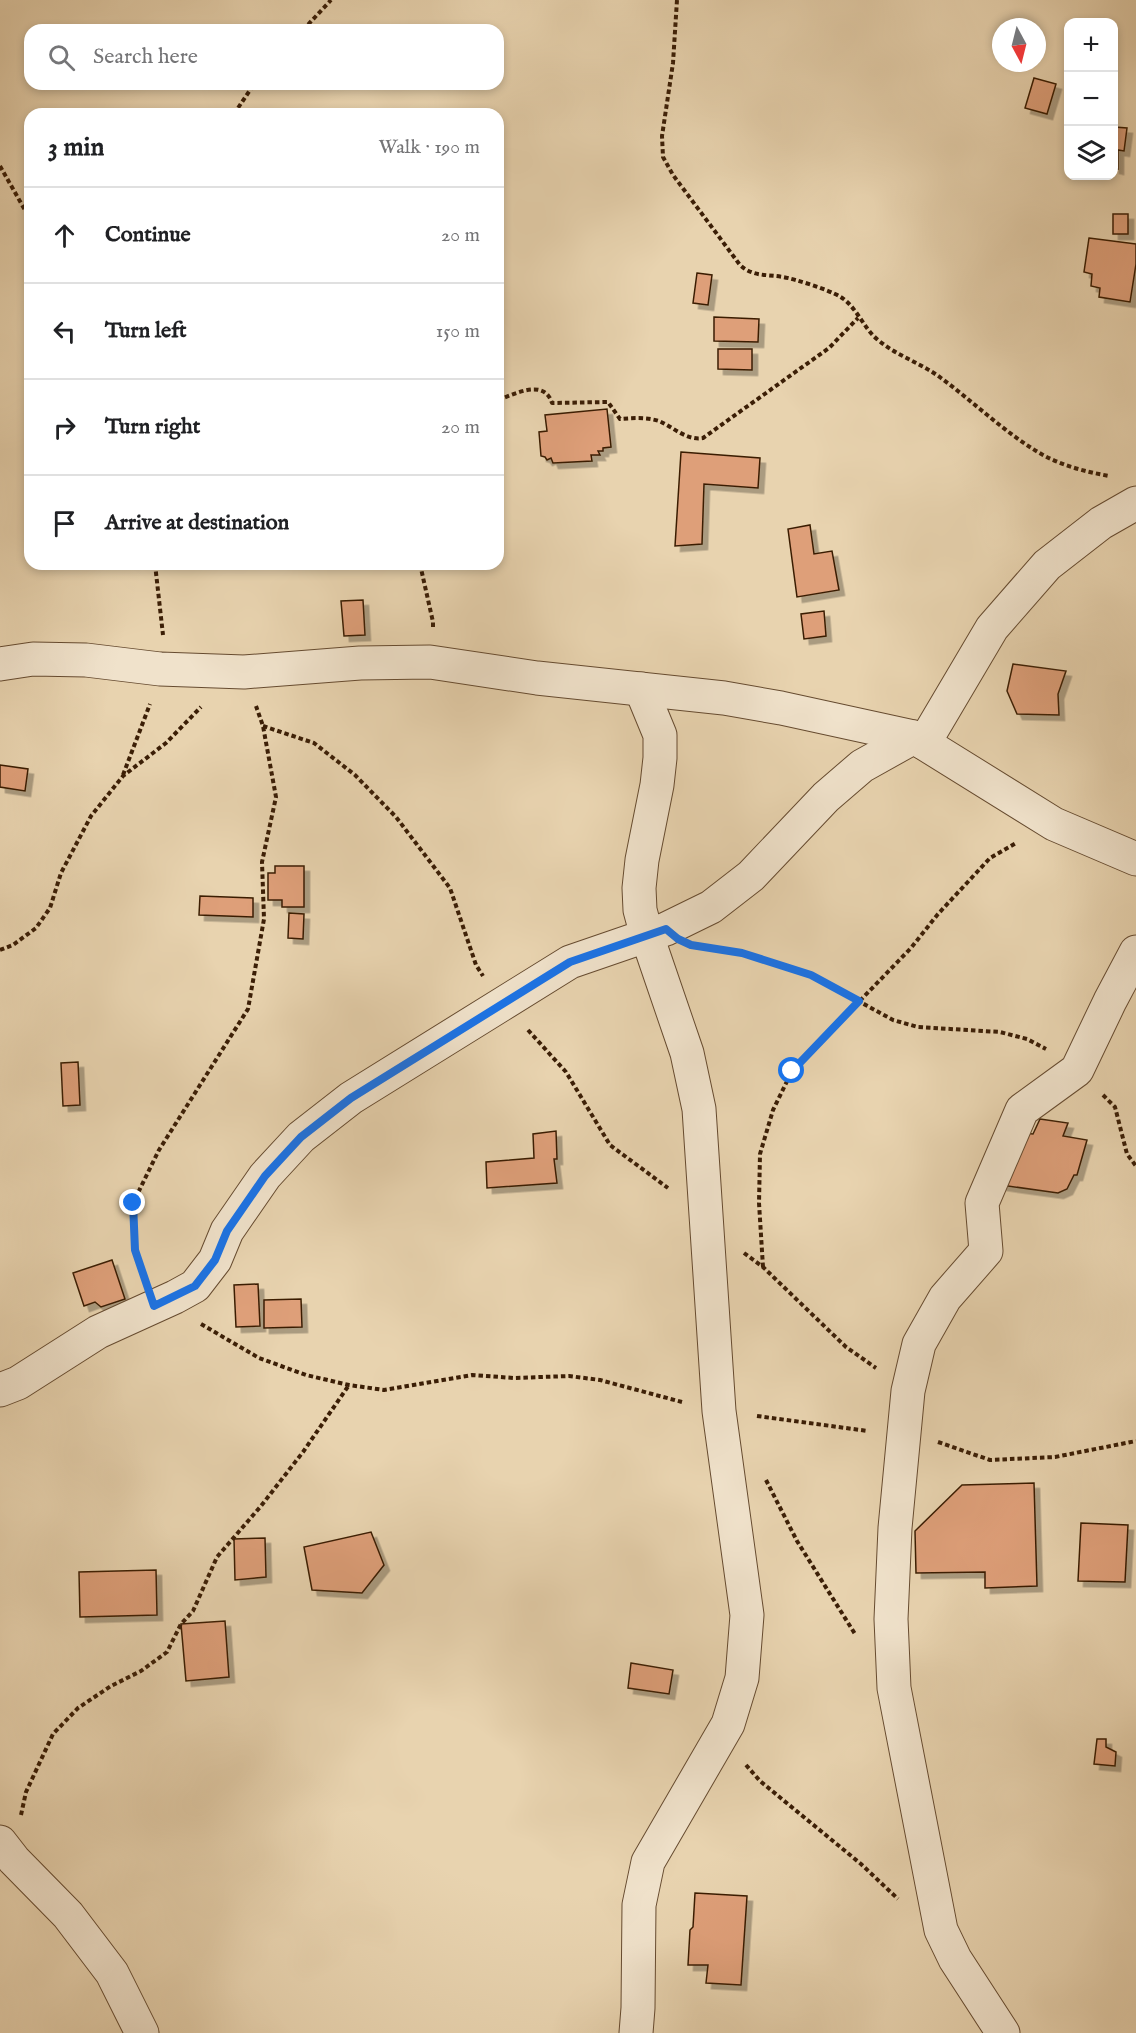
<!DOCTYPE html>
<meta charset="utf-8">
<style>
:root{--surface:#fff;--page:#f2f2f2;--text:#202124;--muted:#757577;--line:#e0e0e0}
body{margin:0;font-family:"IM FELL English",serif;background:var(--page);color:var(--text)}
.controls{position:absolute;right:18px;top:18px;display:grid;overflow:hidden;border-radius:12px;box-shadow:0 3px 9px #0003}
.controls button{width:54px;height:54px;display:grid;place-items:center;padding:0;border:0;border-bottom:2px solid var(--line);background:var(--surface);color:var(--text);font:30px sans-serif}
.compass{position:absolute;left:992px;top:18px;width:54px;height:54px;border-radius:50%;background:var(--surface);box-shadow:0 3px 9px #0003;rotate:173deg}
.stop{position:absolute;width:18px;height:18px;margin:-14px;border:4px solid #1a73e8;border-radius:50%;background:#fff}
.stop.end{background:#1a73e8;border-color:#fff;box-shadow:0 2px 6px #0008}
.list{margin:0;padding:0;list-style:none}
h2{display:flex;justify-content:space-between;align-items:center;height:78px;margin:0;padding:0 24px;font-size:26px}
h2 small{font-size:20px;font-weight:400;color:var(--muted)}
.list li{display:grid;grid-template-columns:39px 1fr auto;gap:18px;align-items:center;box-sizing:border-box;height:96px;padding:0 24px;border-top:2px solid var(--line)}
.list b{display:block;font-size:22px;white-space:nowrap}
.list em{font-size:20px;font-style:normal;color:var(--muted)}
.icon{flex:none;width:33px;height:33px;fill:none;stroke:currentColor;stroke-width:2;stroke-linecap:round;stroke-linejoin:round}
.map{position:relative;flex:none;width:1136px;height:2033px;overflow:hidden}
.search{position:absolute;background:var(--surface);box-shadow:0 3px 9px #0003;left:24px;top:24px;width:480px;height:66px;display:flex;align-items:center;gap:15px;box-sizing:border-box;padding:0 21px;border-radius:18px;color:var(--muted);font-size:22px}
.panel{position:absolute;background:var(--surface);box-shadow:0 3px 9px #0003;left:24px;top:108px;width:480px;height:462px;border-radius:18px}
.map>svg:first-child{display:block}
</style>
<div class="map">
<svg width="1136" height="2033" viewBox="0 0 1136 2033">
<defs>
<filter id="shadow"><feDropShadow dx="5.5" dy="5.5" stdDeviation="0" flood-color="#0004"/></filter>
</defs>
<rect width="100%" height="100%" fill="#e8d3af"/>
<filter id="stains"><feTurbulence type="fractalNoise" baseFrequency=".00333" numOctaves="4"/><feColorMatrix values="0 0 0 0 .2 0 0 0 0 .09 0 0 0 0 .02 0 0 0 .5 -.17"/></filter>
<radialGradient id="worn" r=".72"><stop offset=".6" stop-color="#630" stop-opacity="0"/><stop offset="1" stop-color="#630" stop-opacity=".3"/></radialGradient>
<g fill="#de9f79" stroke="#3b1e06" stroke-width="1.5" filter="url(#shadow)">
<polygon points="1034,78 1056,84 1047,114 1025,108"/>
<polygon points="1114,127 1127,128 1124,151 1118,150 1118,169 1114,168"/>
<rect x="1113" y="214" width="15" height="20"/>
<polygon points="1089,238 1136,244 1136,264 1130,302 1099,297 1100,288 1091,286 1092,274 1084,272"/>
<polygon points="697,273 712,275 708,305 693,303"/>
<polygon points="714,317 759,319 758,342 714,341"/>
<polygon points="718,349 752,349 752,370 718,369"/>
<polygon points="607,409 611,447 603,448 603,451 598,451 600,455 591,455 592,461 553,463 551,458 547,460 545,457 541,456 539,432 547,431 545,415"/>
<polygon points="681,452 760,458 758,488 704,484 702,544 675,546"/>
<polygon points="810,525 814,554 832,551 839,590 797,597 788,529"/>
<polygon points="363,600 365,635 344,636 341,601"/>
<polygon points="824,611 826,636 804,639 801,614"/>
<polygon points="1013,664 1066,671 1058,694 1059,715 1017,714 1007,691"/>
<polygon points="0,765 28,769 25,791 0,787"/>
<polygon points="275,866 304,866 304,907 282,907 282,900 268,900 268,873 275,873"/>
<polygon points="200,896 253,898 253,917 199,915"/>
<polygon points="289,913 304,914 303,939 288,938"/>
<polygon points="78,1062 80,1105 63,1106 61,1063"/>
<polygon points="1040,1119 1068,1123 1063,1136 1087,1140 1077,1175 1074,1175 1067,1189 1058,1193 1001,1185 1022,1133 1033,1134"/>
<polygon points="556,1131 557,1159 554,1159 557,1183 487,1188 486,1162 534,1158 533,1134"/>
<polygon points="112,1260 125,1299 101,1307 95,1302 84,1306 73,1273"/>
<polygon points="258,1284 260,1326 236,1327 234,1285"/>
<polygon points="301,1299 302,1327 264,1328 264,1300"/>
<polygon points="1034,1483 1037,1586 985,1588 985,1572 916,1573 915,1531 962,1485"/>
<polygon points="1081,1523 1128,1525 1125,1582 1078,1581"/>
<polygon points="371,1532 384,1565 362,1593 312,1590 304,1547"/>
<polygon points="265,1538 266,1577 235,1580 234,1539"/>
<polygon points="156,1570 157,1615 80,1617 79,1572"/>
<polygon points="225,1621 229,1677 186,1681 181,1624"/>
<polygon points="631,1663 673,1670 669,1694 628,1688"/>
<polygon points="1097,1739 1106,1739 1106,1747 1116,1752 1115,1766 1094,1764"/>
<polygon points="695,1893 747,1896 741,1985 706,1983 708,1965 688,1965 690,1930 693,1927"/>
</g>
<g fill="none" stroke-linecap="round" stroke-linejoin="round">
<defs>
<g id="street">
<polyline points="0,664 33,659 86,660 160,669 244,672 360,663 430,662 537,678 724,698 781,708 914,737 1054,824 1136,859"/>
<polyline points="924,743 992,628 1047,565 1101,523 1136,503"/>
<polyline points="0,1390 18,1383 98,1332 175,1297 195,1286 215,1260 227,1231 265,1176 301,1137 351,1098 570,962 666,929 711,907 751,876 826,797 862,766 914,737"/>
<polyline points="0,1842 14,1860 68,1915 112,1973 142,2033"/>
<polyline points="636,2033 638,2008 639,1905 648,1862 728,1724 742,1678 747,1615 719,1411 699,1109 687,1053 647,936 640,910 639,888 642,860 657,785 660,758 660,735 641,689"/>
<polyline points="1003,2033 955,1959 941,1930 894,1688 891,1619 895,1528 908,1391 919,1344 945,1298 986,1251 982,1203 1022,1110 1077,1070 1110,1001 1136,952"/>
</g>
</defs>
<use href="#street" stroke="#664b30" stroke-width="35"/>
<g stroke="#3b1e06" stroke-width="4" stroke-dasharray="4.5 3" stroke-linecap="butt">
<path d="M677,0l-4,63 -11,73 1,21 10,18 67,90c13,12 26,9 43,12 12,2 46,13 56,19 17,9 24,32 39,44 19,16 43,23 63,38 34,25 65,56 102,77 20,11 44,17 66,21"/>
<polyline points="303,30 331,0"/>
<polyline points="234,114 254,84"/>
<polyline points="0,166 30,219"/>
<path d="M498,400c17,-6 46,-22 54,3l56,-1 12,17c13,-1 26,-2 39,2 14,6 28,20 44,17l126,-90 29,-30"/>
<polyline points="155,564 163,635"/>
<polyline points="420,564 433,622 433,628"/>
<polyline points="263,726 314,743 355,775 396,817 450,888 476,965 483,976"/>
<polyline points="123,775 150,704"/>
<polyline points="710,947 742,953 811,975 893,1020 918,1027 1000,1032 1027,1039 1046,1049"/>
<polyline points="0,950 13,945 36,928 50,908 61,873 91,816 123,776 166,743 201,707"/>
<polyline points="528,1030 566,1072 610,1145 668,1188"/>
<polyline points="1103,1095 1115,1107 1127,1154 1136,1166"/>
<polyline points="744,1253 763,1267 846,1347 876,1368"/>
<polyline points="763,1267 759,1203 760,1154 773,1110 792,1071 911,948 938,914 990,858 1016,843"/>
<polyline points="142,1272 135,1250 133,1203 159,1150 248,1009 264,919 262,862 276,797 263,726 256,706"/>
<polyline points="201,1324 259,1358 306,1375 349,1385 384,1390 472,1375 514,1378 569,1376 600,1380 682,1402"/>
<polyline points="757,1416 868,1431"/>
<polyline points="938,1442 990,1460 1055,1457 1136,1441"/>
<polyline points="766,1480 797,1541 855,1634"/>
<polyline points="746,1765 760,1781 861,1864 898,1899"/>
<polyline points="21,1815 26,1792 53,1734 78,1708 111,1686 141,1671 167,1652 181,1624 193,1611 217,1557 261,1506 303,1452 349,1385"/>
</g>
<use href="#street" stroke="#f0e2cb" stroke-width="33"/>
</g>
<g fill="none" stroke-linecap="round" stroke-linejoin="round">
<polyline stroke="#1a73e8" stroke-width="8" points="133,1203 135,1250 154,1306 195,1286 215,1260 227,1231 265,1176 301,1137 351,1098 570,962 666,929 678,939 691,945 742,953 811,975 859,1001 792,1071"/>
</g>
<rect width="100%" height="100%" filter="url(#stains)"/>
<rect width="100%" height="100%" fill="url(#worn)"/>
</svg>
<div class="controls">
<button>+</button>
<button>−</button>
<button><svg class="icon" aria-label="layers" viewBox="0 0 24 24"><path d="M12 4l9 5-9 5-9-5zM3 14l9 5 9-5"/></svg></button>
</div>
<svg class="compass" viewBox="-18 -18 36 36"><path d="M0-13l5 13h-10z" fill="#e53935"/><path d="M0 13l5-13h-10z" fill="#757577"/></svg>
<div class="stop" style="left:792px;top:1071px"></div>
<div class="stop end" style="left:133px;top:1203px"></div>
<div class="search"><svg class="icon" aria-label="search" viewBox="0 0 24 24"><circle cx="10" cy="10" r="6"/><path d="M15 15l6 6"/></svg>Search here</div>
<section class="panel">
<h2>3 min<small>Walk · 190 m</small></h2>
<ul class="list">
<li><svg class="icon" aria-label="ahead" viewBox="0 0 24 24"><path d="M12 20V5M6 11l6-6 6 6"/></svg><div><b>Continue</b></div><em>20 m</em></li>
<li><svg class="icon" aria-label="left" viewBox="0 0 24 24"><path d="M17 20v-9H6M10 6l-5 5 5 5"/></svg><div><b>Turn left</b></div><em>150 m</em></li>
<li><svg class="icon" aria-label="right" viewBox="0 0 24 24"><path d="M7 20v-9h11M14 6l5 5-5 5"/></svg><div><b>Turn right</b></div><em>20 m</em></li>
<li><svg class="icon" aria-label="arrive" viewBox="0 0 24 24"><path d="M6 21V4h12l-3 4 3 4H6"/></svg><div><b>Arrive at destination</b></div></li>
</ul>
</section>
</div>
